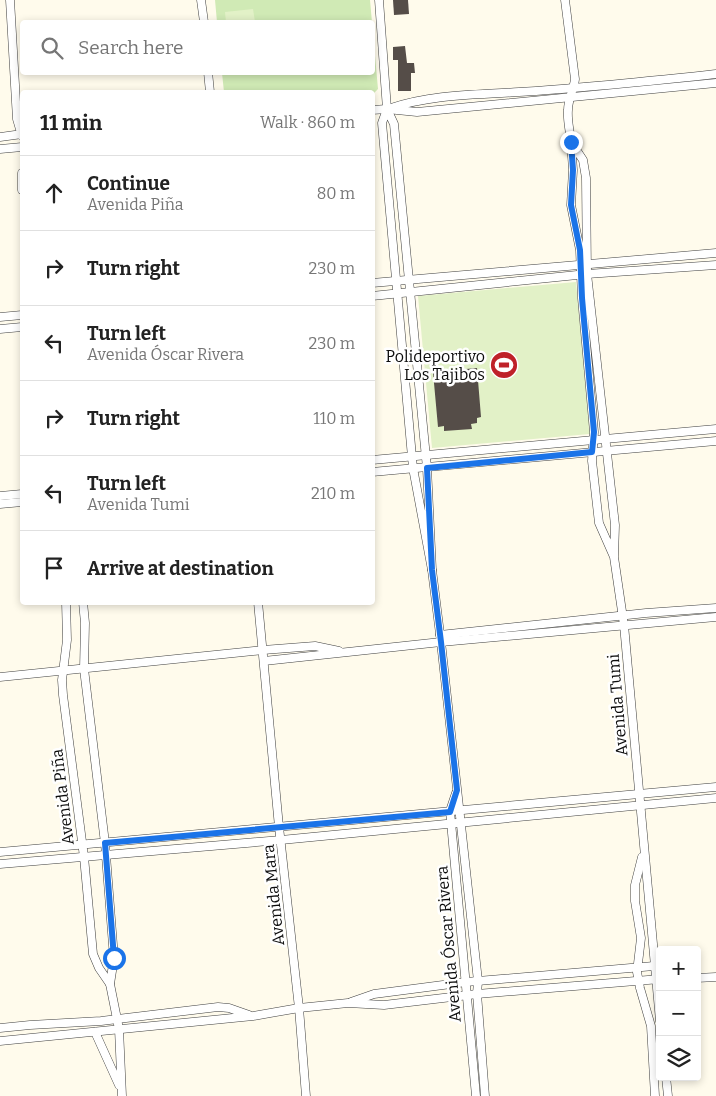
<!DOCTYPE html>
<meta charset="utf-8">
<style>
:root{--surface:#fff;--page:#f2f2f2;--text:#222;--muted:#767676;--line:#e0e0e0}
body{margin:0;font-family:Bitter,serif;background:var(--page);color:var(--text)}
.controls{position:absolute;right:15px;bottom:15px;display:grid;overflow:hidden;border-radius:5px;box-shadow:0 2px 8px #0003}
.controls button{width:45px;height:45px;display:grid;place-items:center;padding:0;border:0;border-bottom:1px solid var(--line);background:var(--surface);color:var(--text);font:25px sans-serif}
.stop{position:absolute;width:15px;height:15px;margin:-11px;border:4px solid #1a73e8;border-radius:50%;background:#fff}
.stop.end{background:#1a73e8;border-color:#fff;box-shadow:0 1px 5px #0008}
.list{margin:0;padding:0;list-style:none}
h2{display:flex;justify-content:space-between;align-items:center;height:65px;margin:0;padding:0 20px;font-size:21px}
h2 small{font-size:16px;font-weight:400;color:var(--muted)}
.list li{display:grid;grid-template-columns:32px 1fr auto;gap:15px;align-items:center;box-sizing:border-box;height:75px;padding:0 20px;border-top:1px solid var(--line)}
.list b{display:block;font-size:19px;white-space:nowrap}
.list p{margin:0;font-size:16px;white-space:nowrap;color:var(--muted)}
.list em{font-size:16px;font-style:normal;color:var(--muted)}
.icon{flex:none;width:28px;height:28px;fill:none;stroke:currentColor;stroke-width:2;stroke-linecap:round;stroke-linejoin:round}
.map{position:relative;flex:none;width:716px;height:1096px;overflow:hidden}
.search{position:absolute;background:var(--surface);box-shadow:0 2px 8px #0003;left:20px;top:20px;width:355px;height:55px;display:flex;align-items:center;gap:12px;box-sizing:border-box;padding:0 18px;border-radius:5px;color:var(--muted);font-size:19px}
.panel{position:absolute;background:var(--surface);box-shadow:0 2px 8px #0003;left:20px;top:90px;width:355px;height:515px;border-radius:5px}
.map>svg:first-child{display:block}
</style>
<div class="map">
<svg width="716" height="1096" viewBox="0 0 716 1096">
<rect width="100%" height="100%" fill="#fffbec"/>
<polygon fill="#d0eab5" points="215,0 370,0 378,89 373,94 372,92 224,92 222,73 372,72 372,22 217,22"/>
<g fill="#e2f1c7">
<polygon points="253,9 255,22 226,22 225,12"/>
<polygon points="576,282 590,434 432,448 418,296"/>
</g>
<g fill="#554d48">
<polygon points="393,0 408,0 409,14 394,15"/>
<polygon points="405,46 407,63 414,63 415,73 411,73 411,91 398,91 398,60 393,60 393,47"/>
<polygon points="477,368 481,417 477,418 477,423 471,424 472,429 444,431 444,426 438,427 433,372"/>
</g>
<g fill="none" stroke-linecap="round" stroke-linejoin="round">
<defs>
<g id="minor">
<polyline points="10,0 17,119 22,136"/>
<polyline points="201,0 204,22"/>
<polyline points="379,0 387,109 382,123 413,468 432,570 427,468 394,124 387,109"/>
<path d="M565,0l10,79c-1,10 -7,20 -7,31 -1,10 2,21 3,32"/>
<polyline points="208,72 210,92"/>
<path d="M391,108c42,-14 84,-13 128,-16 66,-4 131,-11 197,-18"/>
<polyline points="372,110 387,109 417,112 716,83"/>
<polyline points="0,137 22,134"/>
<polyline points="0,149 22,147"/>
<polyline points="22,173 22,190"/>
<polyline points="372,283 716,253"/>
<polyline points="372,296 587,274 716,265"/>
<polyline points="0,317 22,315"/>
<polyline points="0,329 22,327"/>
<polyline points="372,460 716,429"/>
<polyline points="372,472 716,441"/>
<polyline points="0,496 22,494"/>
<polyline points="0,504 22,502"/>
<polyline points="614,557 599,523 592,461 594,432 582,298 580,250 571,205 573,170 571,142 583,160 586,178 587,274 615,525 614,557 624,625 660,1021"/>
<polyline points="432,570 441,642 478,981 477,994 485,1096"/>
<polyline points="66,602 67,640 62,680 63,695 84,857 93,954 99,968 110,984"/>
<polyline points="83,602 85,623 84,669 105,843 114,958 110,984 119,1029 122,1096"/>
<polyline points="258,602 279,827 299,1008 306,1096"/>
<polyline points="440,635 646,613 716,608"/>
<polyline points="264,661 441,642 716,617"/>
<polyline points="0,677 263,650 315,646 339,651"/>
<polyline points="456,793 450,811 476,1096"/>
<polyline points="0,852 716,787"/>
<polyline points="642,857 635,885 635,901 641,938 637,972 640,988 651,1026 655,1096"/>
<polyline points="0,864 281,840 716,798"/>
<polyline points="697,978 716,977"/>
<polyline points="351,1002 374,994 466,982 654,966"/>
<polyline points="0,1028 30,1025 101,1021 218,1007 229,1008 249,1015"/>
<polyline points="95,1032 119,1085"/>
<polyline points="0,1041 253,1016 299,1008 348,1003 384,1005 477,994 660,979"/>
<polyline points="666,1077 668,1096"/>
</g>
</defs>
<use href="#minor" stroke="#3f3f3f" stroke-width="9"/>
<use href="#minor" stroke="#fff" stroke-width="8"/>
</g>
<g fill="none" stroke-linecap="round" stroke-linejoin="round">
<polyline stroke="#1a73e8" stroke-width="6" points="114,958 105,843 450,812 457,790 441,642 432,570 427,468 592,452 594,432 582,298 580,250 571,205 573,170 571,142"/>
</g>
<defs>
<symbol id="stadium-disc" viewBox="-11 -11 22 22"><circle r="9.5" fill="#bf2129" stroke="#fff"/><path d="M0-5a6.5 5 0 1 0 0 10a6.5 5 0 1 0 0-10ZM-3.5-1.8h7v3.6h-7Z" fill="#fff"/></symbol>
</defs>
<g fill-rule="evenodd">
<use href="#stadium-disc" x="488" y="349" width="32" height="32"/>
</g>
<g text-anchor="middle" stroke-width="5" stroke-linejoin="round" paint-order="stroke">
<g font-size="16" fill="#0c0c0c" stroke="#fff" text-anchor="end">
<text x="485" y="362">Polideportivo<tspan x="485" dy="18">Los Tajibos</tspan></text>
</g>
<g font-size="16" fill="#0c0c0c" stroke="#fff">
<text transform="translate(617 705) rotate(-95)" y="6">Avenida Tumi</text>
<text transform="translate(62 797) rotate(-97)" y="6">Avenida Piña</text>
<text transform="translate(273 895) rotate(-96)" y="6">Avenida Mara</text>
<text transform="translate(448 944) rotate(-95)" y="6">Avenida Óscar Rivera</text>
</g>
</g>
</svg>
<div class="controls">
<button>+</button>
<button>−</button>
<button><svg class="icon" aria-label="layers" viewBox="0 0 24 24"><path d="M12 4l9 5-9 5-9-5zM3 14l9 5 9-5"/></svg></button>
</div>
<div class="stop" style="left:114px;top:958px"></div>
<div class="stop end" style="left:571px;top:142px"></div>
<div class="search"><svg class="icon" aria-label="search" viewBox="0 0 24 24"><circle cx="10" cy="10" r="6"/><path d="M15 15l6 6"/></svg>Search here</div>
<section class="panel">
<h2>11 min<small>Walk · 860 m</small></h2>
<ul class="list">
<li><svg class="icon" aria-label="ahead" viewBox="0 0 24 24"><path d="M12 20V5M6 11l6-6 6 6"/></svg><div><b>Continue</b><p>Avenida Piña</p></div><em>80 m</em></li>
<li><svg class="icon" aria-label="right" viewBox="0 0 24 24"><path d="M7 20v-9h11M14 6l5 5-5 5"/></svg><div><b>Turn right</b></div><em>230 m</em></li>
<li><svg class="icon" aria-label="left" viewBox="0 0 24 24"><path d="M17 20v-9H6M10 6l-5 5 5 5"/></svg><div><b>Turn left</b><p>Avenida Óscar Rivera</p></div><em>230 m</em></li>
<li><svg class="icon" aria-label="right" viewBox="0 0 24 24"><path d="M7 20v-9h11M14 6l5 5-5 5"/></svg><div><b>Turn right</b></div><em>110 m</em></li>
<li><svg class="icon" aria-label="left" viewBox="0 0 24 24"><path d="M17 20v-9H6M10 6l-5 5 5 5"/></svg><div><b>Turn left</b><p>Avenida Tumi</p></div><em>210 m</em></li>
<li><svg class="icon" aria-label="arrive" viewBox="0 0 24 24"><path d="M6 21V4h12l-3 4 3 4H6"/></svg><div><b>Arrive at destination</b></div></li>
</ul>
</section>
</div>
